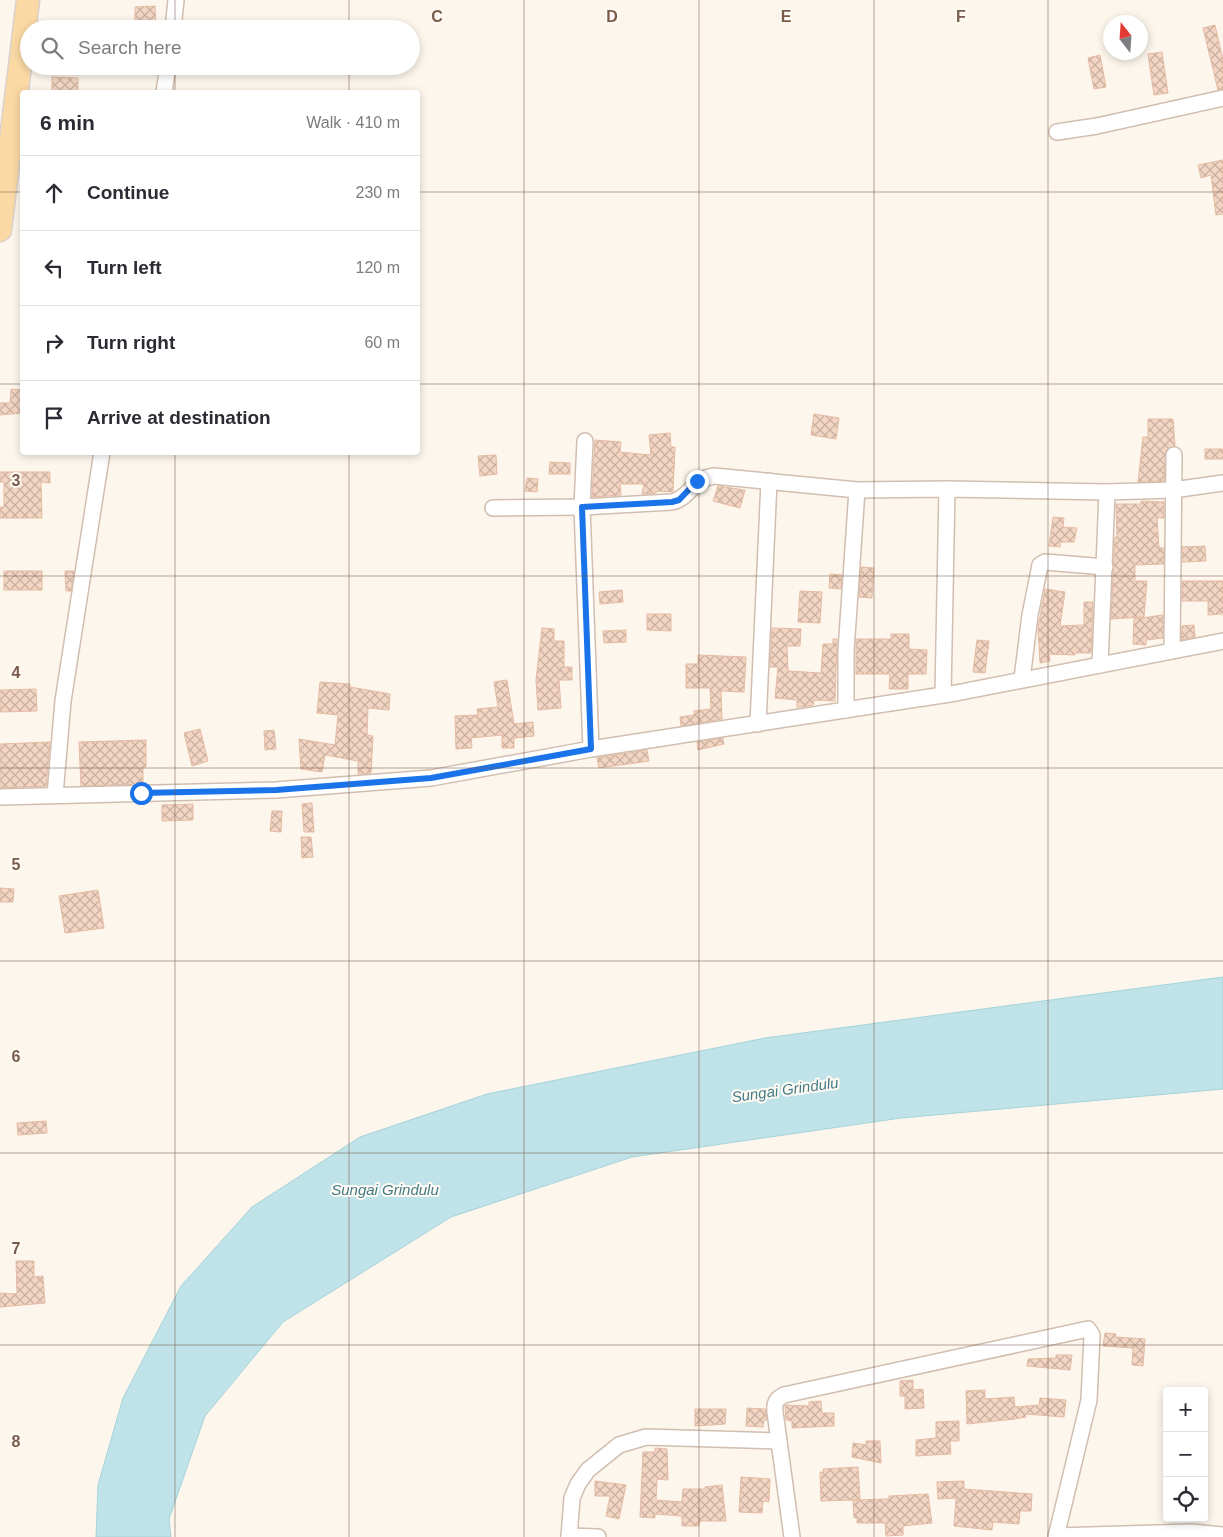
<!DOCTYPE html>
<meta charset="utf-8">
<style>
:root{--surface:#fff;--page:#f7f7f7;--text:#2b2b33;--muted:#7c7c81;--line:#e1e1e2}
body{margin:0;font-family:Arial,sans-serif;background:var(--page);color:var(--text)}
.controls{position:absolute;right:15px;bottom:15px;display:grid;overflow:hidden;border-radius:5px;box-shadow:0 2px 8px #0003}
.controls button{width:45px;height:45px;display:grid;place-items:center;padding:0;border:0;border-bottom:1px solid var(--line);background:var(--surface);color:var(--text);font:25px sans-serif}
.compass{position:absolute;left:1103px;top:15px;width:45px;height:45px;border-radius:50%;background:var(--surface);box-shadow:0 2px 8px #0003;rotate:343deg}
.stop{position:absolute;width:15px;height:15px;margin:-11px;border:4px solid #1a73e8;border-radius:50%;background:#fff}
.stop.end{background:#1a73e8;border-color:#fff;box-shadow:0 1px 5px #0008}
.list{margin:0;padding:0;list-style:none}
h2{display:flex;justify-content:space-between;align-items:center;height:65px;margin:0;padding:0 20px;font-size:21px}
h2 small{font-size:16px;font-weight:400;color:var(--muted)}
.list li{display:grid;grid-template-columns:32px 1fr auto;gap:15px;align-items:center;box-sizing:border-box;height:75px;padding:0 20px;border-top:1px solid var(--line)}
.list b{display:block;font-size:19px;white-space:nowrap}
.list em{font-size:16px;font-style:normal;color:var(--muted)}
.icon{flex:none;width:28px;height:28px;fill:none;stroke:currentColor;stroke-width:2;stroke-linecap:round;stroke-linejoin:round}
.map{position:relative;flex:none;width:1223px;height:1537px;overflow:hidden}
.search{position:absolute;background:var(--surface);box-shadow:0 2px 8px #0003;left:20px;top:20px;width:400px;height:55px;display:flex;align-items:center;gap:12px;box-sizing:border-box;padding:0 18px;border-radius:28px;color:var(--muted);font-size:19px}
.panel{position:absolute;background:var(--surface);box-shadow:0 2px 8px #0003;left:20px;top:90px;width:400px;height:365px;border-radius:5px}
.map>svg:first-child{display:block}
</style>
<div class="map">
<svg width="1223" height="1537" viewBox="0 0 1223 1537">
<defs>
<pattern id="building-cross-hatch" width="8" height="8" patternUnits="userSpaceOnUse" patternTransform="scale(1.25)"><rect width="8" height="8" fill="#f3d5c3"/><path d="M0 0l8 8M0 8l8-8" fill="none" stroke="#cab0a1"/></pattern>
</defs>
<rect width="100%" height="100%" fill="#fdf6ec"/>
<polygon fill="#bfe3e8" stroke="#a5d3da" points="1223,977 1223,1089 901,1118 632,1157 451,1217 283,1322 205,1416 169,1519 171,1537 96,1537 98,1485 123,1398 181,1286 252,1207 360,1137 487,1094 765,1038"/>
<g fill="url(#building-cross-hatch)" stroke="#e6bba3">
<polygon points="155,6 156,29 135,29 135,7"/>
<polygon points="1215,25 1223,60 1223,89 1218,90 1203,28"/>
<polygon points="1162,52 1168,93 1154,95 1148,54"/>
<polygon points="1100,55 1106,87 1094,89 1088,58"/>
<polygon points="52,77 78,78 78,92 52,92"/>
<polygon points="1223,160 1223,214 1216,215 1211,175 1201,178 1198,165"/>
<polygon points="11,389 22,390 22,413 0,415 0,403 10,403"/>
<polygon points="814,414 839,418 836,439 811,435"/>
<polygon points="1148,419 1173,419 1175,446 1166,451 1164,481 1138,482 1143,437 1148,437"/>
<polygon points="670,433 671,447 675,447 673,492 657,491 656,493 642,494 644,484 620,484 621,495 592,497 595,440 621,442 620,452 651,455 649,435"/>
<rect x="1205" y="449" width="18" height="10"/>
<polygon points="496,455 497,474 480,476 478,456"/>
<polygon points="550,462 570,463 570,474 549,474"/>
<polygon points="0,472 50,472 50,483 41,482 42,518 0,518 0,507 4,507 4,482 0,482"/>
<polygon points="527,478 538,479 537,492 525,491"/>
<polygon points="718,486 745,490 740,508 713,501"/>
<polygon points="1141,501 1164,502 1164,518 1157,518 1159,548 1164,548 1164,564 1135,565 1135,581 1147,581 1144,617 1111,619 1115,537 1117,537 1116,504 1141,504"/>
<polygon points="1053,517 1064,518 1063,527 1077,528 1074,542 1061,542 1060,547 1049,546"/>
<polygon points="1205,546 1206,561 1182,562 1182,547"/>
<polygon points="861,567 874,568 872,598 859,597"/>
<rect x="4" y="571" width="38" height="19"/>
<polygon points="65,571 74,571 71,591 66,591"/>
<polygon points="830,574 842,575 841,589 829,588"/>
<polygon points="1182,581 1223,581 1223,614 1208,615 1208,601 1182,601"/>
<polygon points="1045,589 1065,592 1060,626 1084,625 1084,602 1093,602 1091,653 1075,653 1075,655 1049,654 1050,661 1040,663 1038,628"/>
<polygon points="622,590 623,602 600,604 599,592"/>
<polygon points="800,591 822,592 820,623 798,622"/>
<polygon points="647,614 671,614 671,631 647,630"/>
<polygon points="1163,615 1163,638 1146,640 1146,645 1133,644 1134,619"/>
<polygon points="1194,625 1195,637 1181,640 1182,626"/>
<polygon points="542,628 554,629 554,641 564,641 564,667 572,667 572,680 559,680 561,708 538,710 536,680"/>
<polygon points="772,628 801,629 800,646 787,646 788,671 821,673 823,644 833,644 833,639 837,639 835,701 814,700 813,705 801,707 797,707 797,700 775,698 778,667 770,667"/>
<polygon points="626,630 626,642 604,643 603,631"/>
<polygon points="891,634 909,634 909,649 927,650 926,674 908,674 908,689 889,689 890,674 856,674 856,639 891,639"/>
<polygon points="977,640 989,641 985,673 973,672"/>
<polygon points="698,655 746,657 744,692 721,691 722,719 681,726 680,717 694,715 694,711 711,709 710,688 686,688 686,664 698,664"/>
<polygon points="507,680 514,724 533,722 534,736 514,738 514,748 502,748 502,735 471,738 472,748 456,749 455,716 478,715 477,709 498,707 494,682"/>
<polygon points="320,682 350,684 350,687 390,694 389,710 368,708 367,735 373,736 371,773 358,774 358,761 325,755 322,772 301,769 299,739 335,745 338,715 317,713"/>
<polygon points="36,689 37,711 0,712 0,690"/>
<polygon points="200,729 208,761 192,766 184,733"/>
<polygon points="274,730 276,749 265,750 264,731"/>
<polygon points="723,738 724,744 698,750 697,742"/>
<polygon points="146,740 146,767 143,767 143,784 81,786 79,742"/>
<polygon points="50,742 46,786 0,788 0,744"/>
<polygon points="647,750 649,761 599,768 597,758"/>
<polygon points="312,803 314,832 304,832 302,804"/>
<polygon points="193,804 193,820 162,821 162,805"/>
<polygon points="272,811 282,811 281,832 270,831"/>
<polygon points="301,837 311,837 313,857 302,858"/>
<polygon points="0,888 14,889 13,902 0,902"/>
<polygon points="98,890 104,928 65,933 59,896"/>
<polygon points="46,1121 47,1133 18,1135 17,1123"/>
<polygon points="16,1261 34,1261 34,1277 43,1276 45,1303 0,1307 0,1293 17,1294"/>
<polygon points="1105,1333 1116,1334 1115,1337 1145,1339 1143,1366 1132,1365 1133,1348 1103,1346"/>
<polygon points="1056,1355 1072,1355 1070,1370 1027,1366 1028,1359 1056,1358"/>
<polygon points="913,1380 913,1390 923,1389 924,1408 905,1409 905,1396 900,1396 900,1381"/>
<polygon points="985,1390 985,1399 1014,1397 1015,1407 1039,1405 1040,1398 1066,1400 1064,1417 1025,1414 1026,1417 1015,1419 967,1424 966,1391"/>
<polygon points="821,1401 822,1413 834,1413 834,1426 792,1428 792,1421 786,1420 785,1405 809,1406 809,1402"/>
<polygon points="747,1408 765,1409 767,1420 764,1420 763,1427 746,1426"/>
<polygon points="695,1409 726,1409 725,1424 695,1426"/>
<polygon points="959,1421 959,1441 950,1441 951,1454 916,1456 916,1440 936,1438 936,1422"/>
<polygon points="866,1441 880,1441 881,1463 852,1457 853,1443 866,1445"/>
<polygon points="655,1448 667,1449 668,1480 657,1479 656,1500 682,1502 683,1489 705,1489 705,1487 722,1485 726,1521 700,1521 699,1526 682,1526 682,1516 655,1514 655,1518 640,1517 643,1452 655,1452"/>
<polygon points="858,1467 860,1499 854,1500 889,1499 889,1496 928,1494 932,1523 903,1526 903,1535 886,1536 885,1523 857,1523 857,1518 854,1518 853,1500 821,1501 820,1472 824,1472 823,1469"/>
<polygon points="741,1477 770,1479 769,1502 763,1501 762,1513 739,1512"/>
<polygon points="595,1481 626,1485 619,1519 606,1516 610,1496 595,1496"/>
<polygon points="964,1481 964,1489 1032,1494 1031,1511 1020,1511 1019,1524 993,1522 992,1530 954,1526 956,1498 938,1499 937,1482"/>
</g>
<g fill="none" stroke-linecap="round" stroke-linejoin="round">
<defs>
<g id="street">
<polyline points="173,29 176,0"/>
<polyline points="164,92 168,66"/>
<polyline points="1057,132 1097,126 1223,98"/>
<polyline points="585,441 582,507 591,749"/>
<path d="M493,508l89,-1 90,-5c18,-4 20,-23 42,-26l143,14 90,-1 160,3 66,-2 50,-7"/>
<polyline points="1172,651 1174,455"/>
<polyline points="1100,665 1107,492"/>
<polyline points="1022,679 1030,615 1040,565 1045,562 1105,567"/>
<polyline points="943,695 947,489"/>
<polyline points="846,710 846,651 857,490"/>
<polyline points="758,724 769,481"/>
<polyline points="55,795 63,701 102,452"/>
<polyline points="0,797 276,790 431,778 591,749 956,693 1223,641"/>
<polyline points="569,1536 598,1537"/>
<polyline points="1056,1536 1191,1532 1223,1535"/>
<polyline points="569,1537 572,1498 578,1484 588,1470 619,1445 646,1437 779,1441"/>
<path d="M792,1537l-17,-125c-1,-9 1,-13 9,-17l304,-66 4,6 -3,65 -33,137"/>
</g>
<polyline id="primary" points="0,230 28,0"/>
</defs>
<use href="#street" stroke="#d1beb0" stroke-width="18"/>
<use href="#primary" stroke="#dad1cd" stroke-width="25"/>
<use href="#street" stroke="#fff" stroke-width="15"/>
<use href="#primary" stroke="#fbd9a5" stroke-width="22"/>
</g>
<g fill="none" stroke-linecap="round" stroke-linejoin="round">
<polyline stroke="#1a73e8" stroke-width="6" points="141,793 276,790 431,778 591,749 582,507 672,502 679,500 697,481"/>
</g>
<path fill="none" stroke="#7a5c4d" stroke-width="1" stroke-opacity="0.55" d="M175,0v29M349,0v29M524,0v1537M699,0v1537M874,0v1537M1048,0v1537M175,66v26M349,66v26M0,192h22M418,192h805M0,384h22M418,384h805M175,452v1085M349,452v1085M0,576h1223M0,768h1223M0,961h1223M0,1153h1223M0,1345h1223"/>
<g text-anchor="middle" stroke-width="4" stroke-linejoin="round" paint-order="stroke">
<g font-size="15" font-style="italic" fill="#437c86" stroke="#fffaf3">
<text transform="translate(785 1090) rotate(-8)" y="5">Sungai Grindulu</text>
<text x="385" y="1195">Sungai Grindulu</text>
</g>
</g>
<g font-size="16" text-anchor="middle" font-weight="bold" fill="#7a5c4d" stroke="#fffaf3" stroke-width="4" stroke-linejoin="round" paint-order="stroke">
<text x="437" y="22">C</text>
<text x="612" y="22">D</text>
<text x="786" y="22">E</text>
<text x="961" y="22">F</text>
<text x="16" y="486">3</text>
<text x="16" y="678">4</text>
<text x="16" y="870">5</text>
<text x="16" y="1062">6</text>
<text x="16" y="1254">7</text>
<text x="16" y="1447">8</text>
</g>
</svg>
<div class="controls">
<button>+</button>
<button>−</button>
<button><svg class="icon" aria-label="locate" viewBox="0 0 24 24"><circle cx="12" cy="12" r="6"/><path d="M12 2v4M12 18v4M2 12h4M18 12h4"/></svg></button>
</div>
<svg class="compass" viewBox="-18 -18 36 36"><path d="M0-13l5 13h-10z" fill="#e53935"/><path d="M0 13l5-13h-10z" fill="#7c7c81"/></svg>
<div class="stop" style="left:141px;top:793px"></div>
<div class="stop end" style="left:697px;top:481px"></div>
<div class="search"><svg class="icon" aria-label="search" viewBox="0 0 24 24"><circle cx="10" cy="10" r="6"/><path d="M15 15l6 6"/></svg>Search here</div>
<section class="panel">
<h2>6 min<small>Walk · 410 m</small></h2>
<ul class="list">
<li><svg class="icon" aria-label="ahead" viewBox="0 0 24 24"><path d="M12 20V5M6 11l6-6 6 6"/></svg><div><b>Continue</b></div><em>230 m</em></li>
<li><svg class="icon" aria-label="left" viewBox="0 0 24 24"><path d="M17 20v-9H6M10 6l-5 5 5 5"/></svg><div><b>Turn left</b></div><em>120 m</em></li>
<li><svg class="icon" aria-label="right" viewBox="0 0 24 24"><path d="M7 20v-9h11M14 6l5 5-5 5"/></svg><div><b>Turn right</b></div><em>60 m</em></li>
<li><svg class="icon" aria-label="arrive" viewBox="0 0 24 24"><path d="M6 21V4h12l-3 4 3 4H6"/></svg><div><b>Arrive at destination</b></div></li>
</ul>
</section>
</div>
